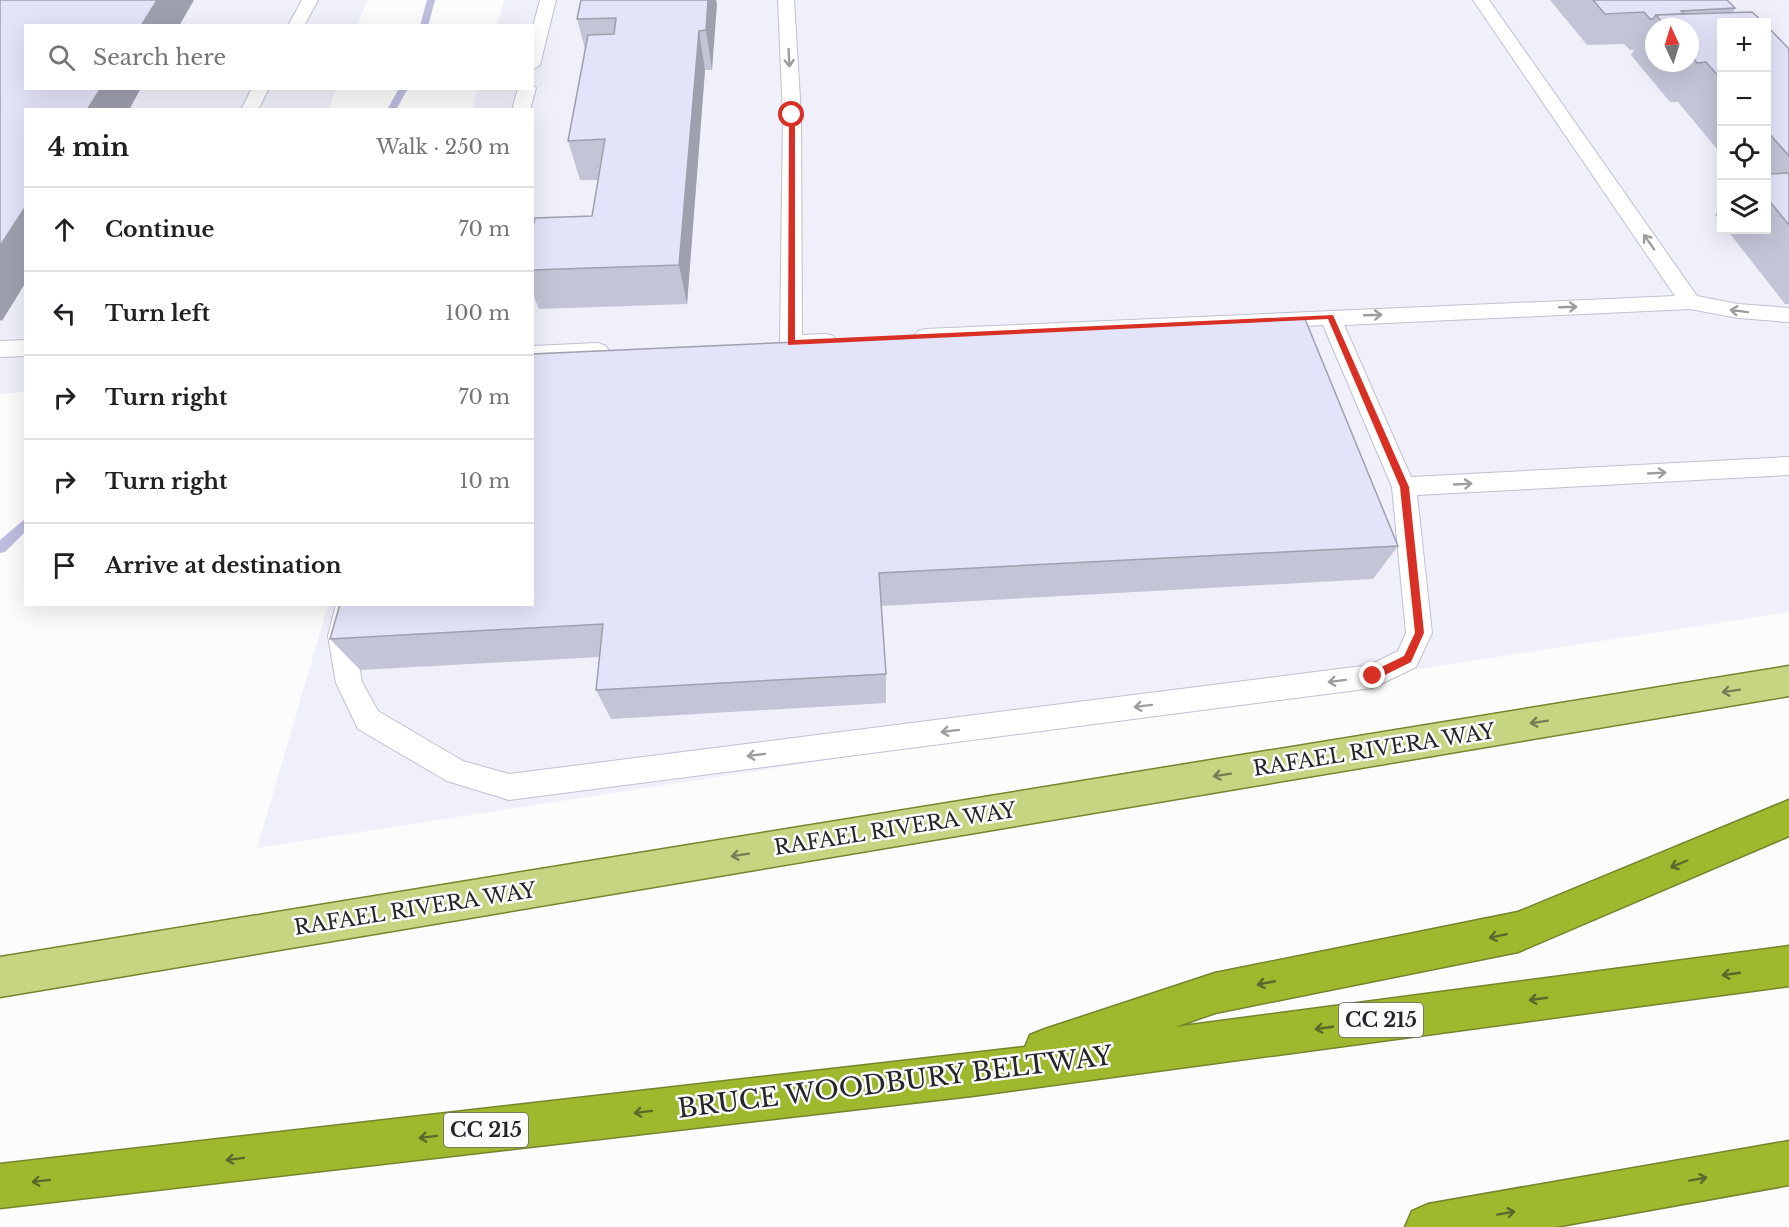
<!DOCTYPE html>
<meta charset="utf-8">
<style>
:root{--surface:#fff;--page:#f6f6f6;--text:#202124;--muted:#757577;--line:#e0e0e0}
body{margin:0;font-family:"Libre Baskerville",serif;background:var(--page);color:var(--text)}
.controls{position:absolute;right:18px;top:18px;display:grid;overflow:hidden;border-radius:0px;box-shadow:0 6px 24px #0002}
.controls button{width:54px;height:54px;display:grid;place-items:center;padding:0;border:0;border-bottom:2px solid var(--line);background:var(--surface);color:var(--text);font:30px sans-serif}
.compass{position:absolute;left:1645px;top:18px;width:54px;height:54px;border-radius:50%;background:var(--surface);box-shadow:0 6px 24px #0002;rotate:356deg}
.stop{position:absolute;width:18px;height:18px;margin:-14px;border:4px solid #d93025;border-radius:50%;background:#fff}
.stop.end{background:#d93025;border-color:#fff;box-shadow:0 2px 6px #0008}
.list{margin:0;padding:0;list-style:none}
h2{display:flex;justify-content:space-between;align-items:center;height:78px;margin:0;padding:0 24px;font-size:26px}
h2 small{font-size:20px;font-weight:400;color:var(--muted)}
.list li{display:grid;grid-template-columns:39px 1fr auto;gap:18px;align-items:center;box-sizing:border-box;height:84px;padding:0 24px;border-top:2px solid var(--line)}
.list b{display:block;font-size:22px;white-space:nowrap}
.list em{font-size:20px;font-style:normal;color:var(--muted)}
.icon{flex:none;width:33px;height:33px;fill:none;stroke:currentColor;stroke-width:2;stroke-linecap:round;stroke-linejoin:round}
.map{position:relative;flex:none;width:1789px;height:1227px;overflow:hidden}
.search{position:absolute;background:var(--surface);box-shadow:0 6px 24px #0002;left:24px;top:24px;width:510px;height:66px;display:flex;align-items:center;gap:15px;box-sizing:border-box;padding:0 21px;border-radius:0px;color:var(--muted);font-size:22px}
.panel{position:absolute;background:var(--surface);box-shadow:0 6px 24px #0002;left:24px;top:108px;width:510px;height:498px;border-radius:0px}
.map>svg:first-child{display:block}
</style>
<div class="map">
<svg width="1789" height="1227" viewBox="0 0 1789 1227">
<rect width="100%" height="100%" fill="#fcfcfc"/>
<g fill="#f0f0fb" fill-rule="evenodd">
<polygon points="0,0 367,0 358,25 26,26 26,88 336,89 329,109 26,110 25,392 0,394"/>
<path d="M504,0h1285v612l-1532,236 71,-243 204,-1v-494l-60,-1 6,-20 54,-1v-62l-35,-1zM1722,22h44v208h-44zM1654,27h36v36h-36z"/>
</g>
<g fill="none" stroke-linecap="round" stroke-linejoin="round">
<g fill="#bdbee0" fill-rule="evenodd">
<polygon points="427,0 435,0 428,26 420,26"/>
<polygon points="399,88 408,88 396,110 387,110"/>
<polygon points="26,518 26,531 5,552 0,553 0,540"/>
</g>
<defs>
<g id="lane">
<polygon points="302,0 318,0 304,26 288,26"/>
<polygon points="540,0 556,0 540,65 532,70 532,30"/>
<path d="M778,0h16l7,115 1,220 24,-1 7,2 4,5 -4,5c-14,4 -35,7 -49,2l-4,-5 3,-228z"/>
<polygon points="1473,0 1489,0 1697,296 1738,304 1789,308 1789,322 1738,318 1690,309 1344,325 1411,477 1789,457 1789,475 1417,495 1432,633 1416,667 1373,688 509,800 447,781 358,729 336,683 328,636 336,604 362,604 354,636 362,682 378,711 463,761 509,774 1370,665 1398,651 1406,633 1392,487 1323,325 925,343 918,341 914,336 918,331 925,329 1675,296"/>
<polygon points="532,84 536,88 530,110 512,110 518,88 532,88"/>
<polygon points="252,88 269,88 258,110 241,110"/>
<polygon points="26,340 26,356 0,357 0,341"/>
<polygon points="598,343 606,346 609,351 606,356 532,362 532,346"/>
</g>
<polygon id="primary" points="1789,666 1789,696 0,997 0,957"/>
<g id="highway">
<polygon points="1789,800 1789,836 1518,952 1215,1013 1175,1027 1789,946 1789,986 972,1096 0,1208 0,1164 1025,1047 1030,1035 1045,1029 1215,973 1518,912"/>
<polygon points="1789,1141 1789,1185 1555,1227 1405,1227 1412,1211 1428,1204"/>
</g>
</defs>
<use href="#lane" stroke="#c0c0d3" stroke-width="2"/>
<use href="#primary" stroke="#74852d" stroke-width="3"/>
<use href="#highway" stroke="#74852d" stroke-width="3"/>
<use href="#lane" fill="#fff" fill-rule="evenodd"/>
<use href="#primary" fill="#c5d581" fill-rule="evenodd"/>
<use href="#highway" fill="#9eb92d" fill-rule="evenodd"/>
</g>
<g fill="#c3c4d6" fill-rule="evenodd">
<polygon points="581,0 716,0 712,70 705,70 687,304 539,309 532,292 532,231 592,216 598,180 580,180 568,141 585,49 577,19"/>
<path d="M1550,0h177l8,8 -2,4 -11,10v133l-44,-53h-8l-39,-47 3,-5h-4l-6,-6 -37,1zM1654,27h36v36h-36z"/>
<polygon points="1767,26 1789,49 1789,304 1785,304 1727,230 1767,230"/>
<polygon points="1722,207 1722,222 1715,215"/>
<polygon points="532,354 1398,546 1373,579 881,606 886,674 886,703 611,719 596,690 599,657 360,670 330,639"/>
</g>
<g fill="#9fa0ae">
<polygon points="157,0 194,0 179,26 141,26"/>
<polygon points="708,0 716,0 717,4 712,70 706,30"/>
<polygon points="699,31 705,70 687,304 679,265"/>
<polygon points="101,88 141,88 129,110 87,110"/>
<polygon points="26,206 26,282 2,321 0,320 0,246"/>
</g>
<g fill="#e3e4f9" stroke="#9fa0ae" stroke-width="1.5">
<polygon points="0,0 157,0 141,26 26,26 26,88 101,88 87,110 26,110 26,206 0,246"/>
<polygon points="581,0 708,0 706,30 699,31 679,265 532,270 532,231 535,218 592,216 605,139 568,141 588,35 614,34 616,18 577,19"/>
<polygon points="1593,0 1727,0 1735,8 1681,11 1684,14 1656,15 1653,19 1650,19 1644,12 1605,14"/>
<polygon points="1752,12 1763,22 1722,22 1722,80 1706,62 1697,63 1690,54 1690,27 1666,27 1656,15"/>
<polygon points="1767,26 1789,49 1789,156 1767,131"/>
<polygon points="1789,173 1789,225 1767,198 1767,174"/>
<polygon points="1305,319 1398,546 879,573 886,674 596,690 603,624 330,639 340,604 532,604 532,354"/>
</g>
<defs><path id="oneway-shaft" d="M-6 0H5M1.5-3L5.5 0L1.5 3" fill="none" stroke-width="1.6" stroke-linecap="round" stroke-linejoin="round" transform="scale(1.5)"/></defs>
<g stroke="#9d9da0">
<use href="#oneway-shaft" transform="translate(789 58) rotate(87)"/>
<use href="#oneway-shaft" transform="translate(1649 242) rotate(-125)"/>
<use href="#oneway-shaft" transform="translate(1568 307) rotate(-2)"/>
<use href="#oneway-shaft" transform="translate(1739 311) rotate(-173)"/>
<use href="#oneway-shaft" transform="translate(1373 315) rotate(-2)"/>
<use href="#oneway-shaft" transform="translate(1657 473) rotate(-3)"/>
<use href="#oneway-shaft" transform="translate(1463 484) rotate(-3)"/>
<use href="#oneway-shaft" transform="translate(1337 681) rotate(173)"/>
<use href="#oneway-shaft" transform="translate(1143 706) rotate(173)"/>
<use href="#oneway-shaft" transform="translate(950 731) rotate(173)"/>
<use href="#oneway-shaft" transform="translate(756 755) rotate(173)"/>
</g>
<g stroke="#757d56">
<use href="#oneway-shaft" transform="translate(1731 691) rotate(171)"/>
<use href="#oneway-shaft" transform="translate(1539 722) rotate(171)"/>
<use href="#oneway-shaft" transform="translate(1222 775) rotate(171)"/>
<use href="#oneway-shaft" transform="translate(740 855) rotate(171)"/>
</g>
<g stroke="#5b682c">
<use href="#oneway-shaft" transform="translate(1679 864) rotate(157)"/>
<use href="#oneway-shaft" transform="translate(1498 936) rotate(168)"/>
<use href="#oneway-shaft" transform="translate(1731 974) rotate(172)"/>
<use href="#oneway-shaft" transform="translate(1266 983) rotate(169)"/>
<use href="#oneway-shaft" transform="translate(1538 999) rotate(172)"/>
<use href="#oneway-shaft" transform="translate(1324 1028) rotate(172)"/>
<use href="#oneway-shaft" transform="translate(643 1112) rotate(173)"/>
<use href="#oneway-shaft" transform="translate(428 1137) rotate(173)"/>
<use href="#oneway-shaft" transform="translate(235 1159) rotate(173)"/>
<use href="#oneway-shaft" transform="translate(1698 1179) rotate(-10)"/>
<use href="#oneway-shaft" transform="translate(41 1181) rotate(173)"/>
<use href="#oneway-shaft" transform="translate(1506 1213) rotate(-10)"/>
</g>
<polygon fill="#d93025" points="792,113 795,115 795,340 1333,315 1409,487 1424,633 1411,662 1373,681 1368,676 1369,673 1404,656 1415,633 1400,487 1328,319 788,345 789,115"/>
<g text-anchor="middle" stroke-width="5" stroke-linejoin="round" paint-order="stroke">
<g fill="#fcfcfc" stroke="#66666a" stroke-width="1.5">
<rect x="1339" y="1003" width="84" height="34" rx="4.5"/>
<rect x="444" y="1113" width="84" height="34" rx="4.5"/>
</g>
<g font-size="20" font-weight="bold" fill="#25252c">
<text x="1381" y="1027">CC 215</text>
<text x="486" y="1137">CC 215</text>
</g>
<g font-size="21" fill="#25252c" stroke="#fcfcfc">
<text transform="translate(1374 750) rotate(-9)" y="7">RAFAEL RIVERA WAY</text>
<text transform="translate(895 829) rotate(-9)" y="7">RAFAEL RIVERA WAY</text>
<text transform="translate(415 909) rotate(-9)" y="7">RAFAEL RIVERA WAY</text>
</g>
<g font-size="26" fill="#25252c" stroke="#fcfcfc">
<text transform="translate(895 1082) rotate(-7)" y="9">BRUCE WOODBURY BELTWAY</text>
</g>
</g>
</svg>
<div class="controls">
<button>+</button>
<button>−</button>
<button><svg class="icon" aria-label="locate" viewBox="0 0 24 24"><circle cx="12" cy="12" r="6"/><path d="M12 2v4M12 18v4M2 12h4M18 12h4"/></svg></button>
<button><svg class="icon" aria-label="layers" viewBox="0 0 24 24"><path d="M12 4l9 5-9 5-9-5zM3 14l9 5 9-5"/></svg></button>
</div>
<svg class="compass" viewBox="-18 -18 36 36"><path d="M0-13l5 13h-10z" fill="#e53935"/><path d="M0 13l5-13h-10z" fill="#757577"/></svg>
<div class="stop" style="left:792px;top:115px"></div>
<div class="stop end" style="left:1373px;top:676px"></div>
<div class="search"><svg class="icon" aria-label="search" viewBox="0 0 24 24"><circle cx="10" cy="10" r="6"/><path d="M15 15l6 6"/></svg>Search here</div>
<section class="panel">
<h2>4 min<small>Walk · 250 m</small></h2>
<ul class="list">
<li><svg class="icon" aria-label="ahead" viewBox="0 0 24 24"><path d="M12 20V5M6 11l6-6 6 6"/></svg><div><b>Continue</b></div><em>70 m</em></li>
<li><svg class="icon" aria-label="left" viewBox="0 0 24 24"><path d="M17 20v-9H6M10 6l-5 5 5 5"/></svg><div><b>Turn left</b></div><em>100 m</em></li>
<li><svg class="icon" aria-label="right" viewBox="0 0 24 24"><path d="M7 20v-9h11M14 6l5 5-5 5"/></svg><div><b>Turn right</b></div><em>70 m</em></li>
<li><svg class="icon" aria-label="right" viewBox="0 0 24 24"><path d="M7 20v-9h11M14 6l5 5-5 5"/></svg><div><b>Turn right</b></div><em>10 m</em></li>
<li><svg class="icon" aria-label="arrive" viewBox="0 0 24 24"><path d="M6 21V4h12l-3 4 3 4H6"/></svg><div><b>Arrive at destination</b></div></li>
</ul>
</section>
</div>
